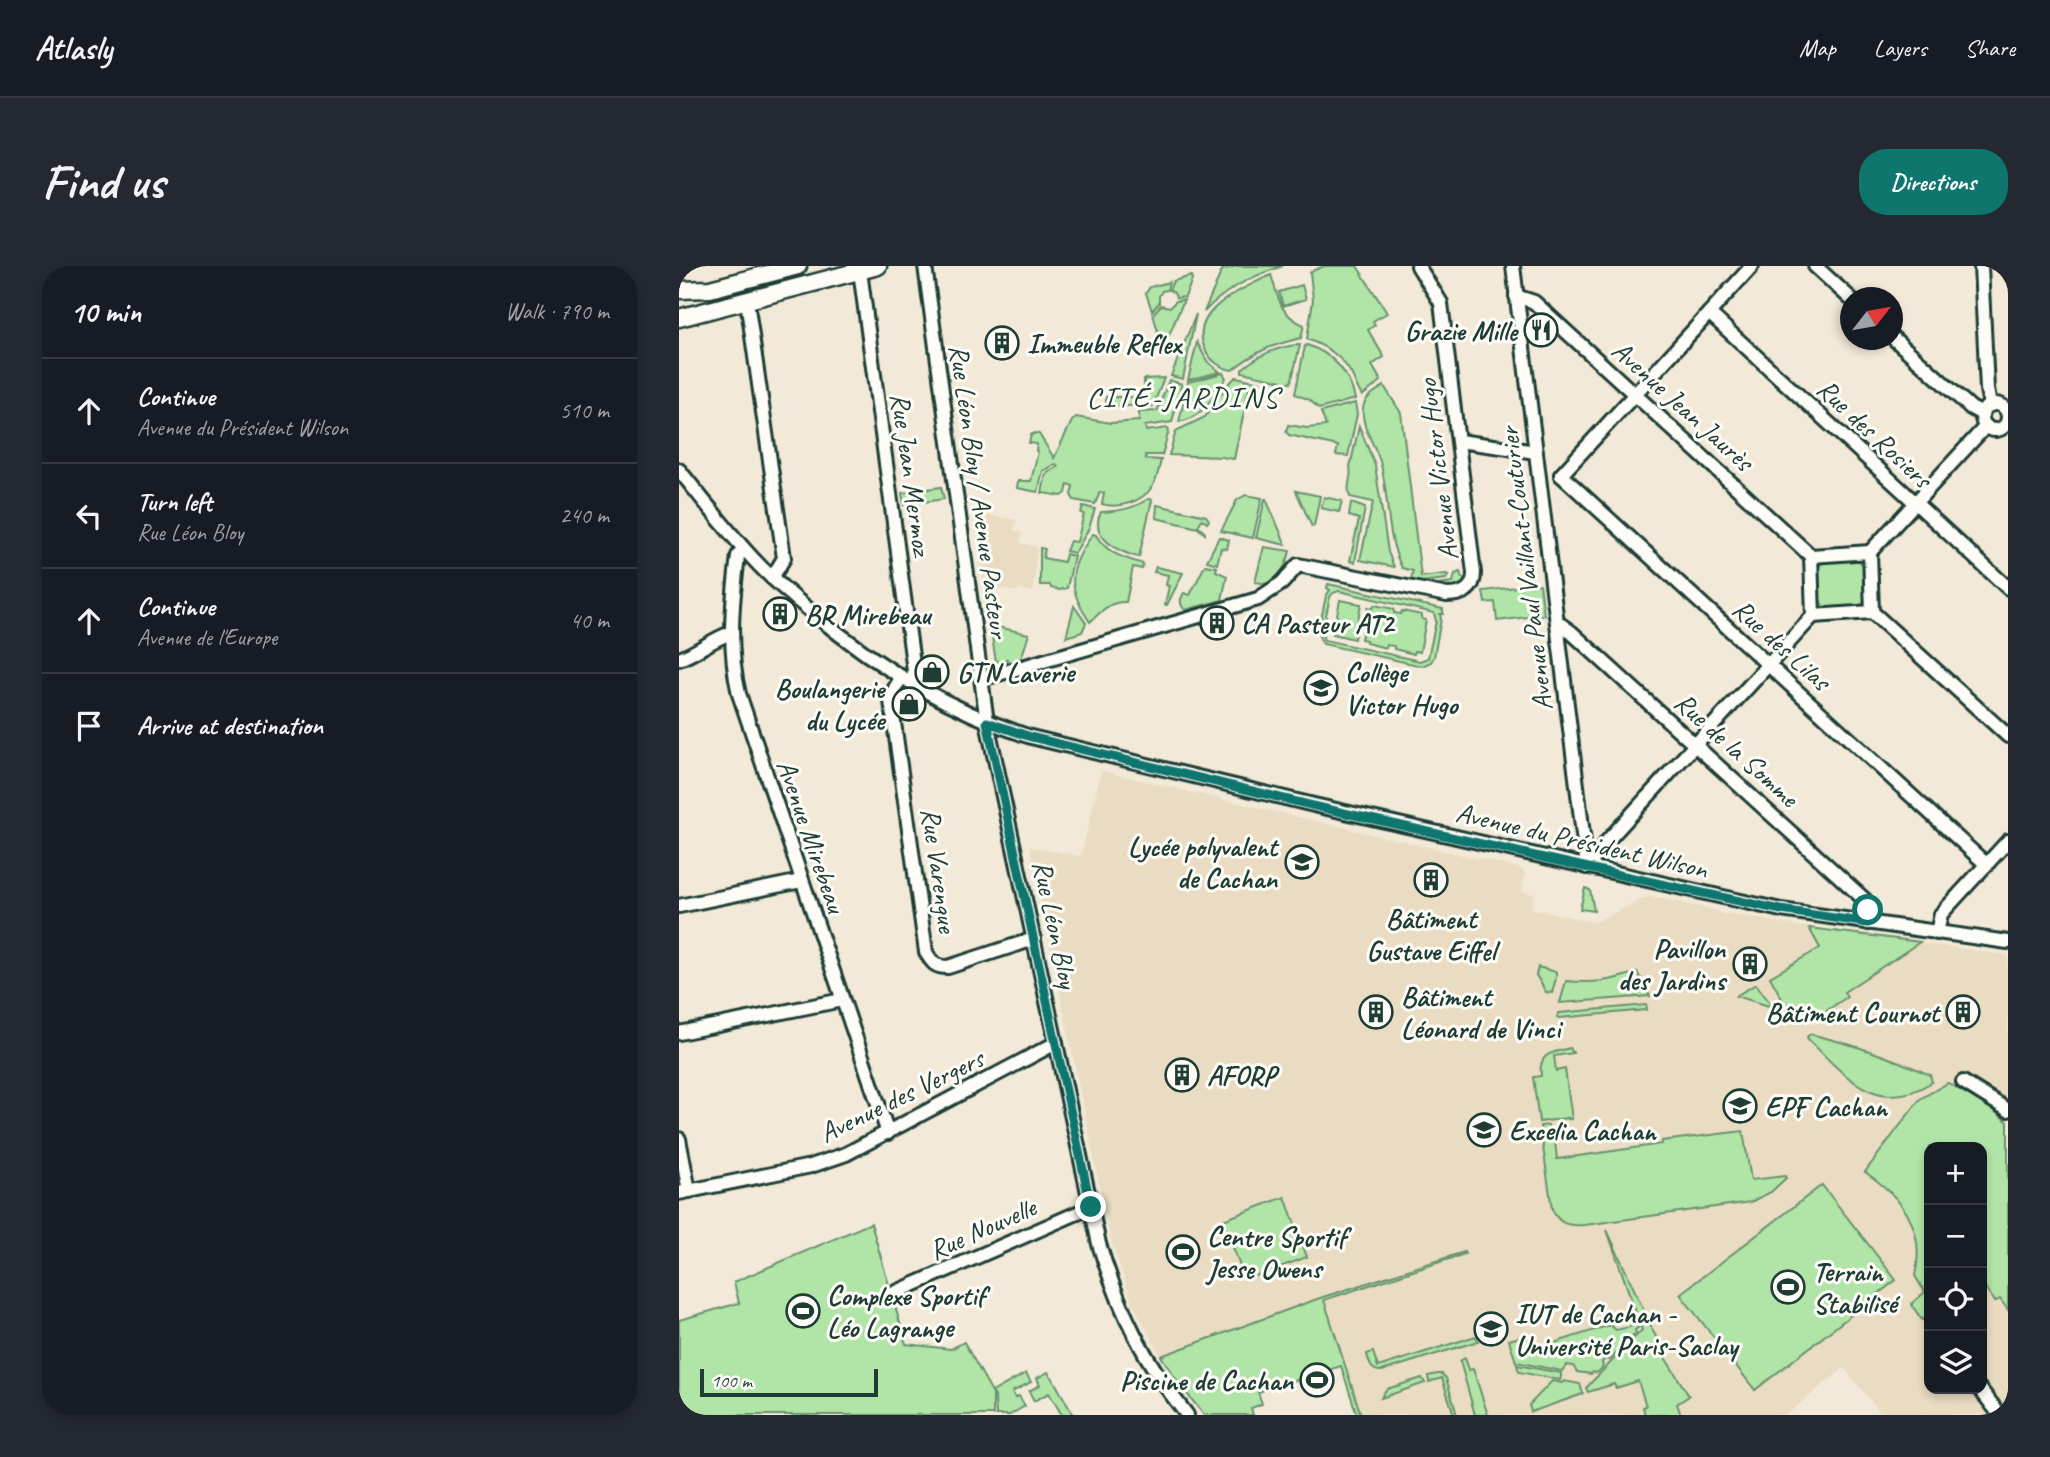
<!DOCTYPE html>
<meta charset="utf-8">
<style>
:root{--surface:#171b24;--page:#242831;--text:#f1f3f6;--muted:#9ea1a6;--line:#363941;--accent:#0f766e}
body{margin:0;font-family:Caveat,sans-serif;background:var(--page);color:var(--text)}
.controls{position:absolute;right:21px;bottom:21px;display:grid;overflow:hidden;border-radius:14px;box-shadow:0 4px 10px #0003}
.controls button{width:63px;height:63px;display:grid;place-items:center;padding:0;border:0;border-bottom:2px solid var(--line);background:var(--surface);color:var(--text);font:35px sans-serif}
.compass{position:absolute;left:1161px;top:21px;width:63px;height:63px;border-radius:50%;background:var(--surface);box-shadow:0 4px 10px #0003;rotate:59deg}
.scale{position:absolute;left:21px;bottom:18px;width:178px;box-sizing:border-box;padding-left:7px;border:4px solid #1f3d34;border-top:0;font-size:19px;line-height:24px;white-space:nowrap;color:#1f3d34;-webkit-text-stroke:5px #fdfcf7;paint-order:stroke}
.stop{position:absolute;width:21px;height:21px;margin:-16px;border:5px solid #0f766e;border-radius:50%;background:#fff}
.stop.end{background:#0f766e;border-color:#fff;box-shadow:0 2px 7px #0008}
.list{margin:0;padding:0;list-style:none}
h2{display:flex;justify-content:space-between;align-items:center;height:91px;margin:0;padding:0 28px;font-size:30px}
h2 small{font-size:23px;font-weight:400;color:var(--muted)}
.list li{display:grid;grid-template-columns:46px 1fr auto;gap:21px;align-items:center;box-sizing:border-box;height:105px;padding:0 28px;border-top:2px solid var(--line)}
.list b{display:block;font-size:26px;white-space:nowrap}
.list p{margin:0;font-size:23px;white-space:nowrap;color:var(--muted)}
.list em{font-size:23px;font-style:normal;color:var(--muted)}
.icon{flex:none;width:38px;height:38px;fill:none;stroke:currentColor;stroke-width:2;stroke-linecap:round;stroke-linejoin:round}
.map{position:relative;flex:none;width:1329px;height:1149px;overflow:hidden;border-radius:28px}
header{display:flex;align-items:center;gap:42px;box-sizing:border-box;height:98px;padding:0 35px;background:var(--surface);border-bottom:2px solid var(--line)}
header strong{font-size:33px}
nav{display:flex;gap:38px;margin-inline-start:auto;font-size:24px}
.intro{display:flex;align-items:center;justify-content:space-between;box-sizing:border-box;height:168px;padding:0 42px}
h1{margin:0;font-size:49px}
.button{padding:18px 32px;border-radius:28px;background:var(--accent);color:#fff;font-size:24px;font-weight:700}
main{display:flex;gap:42px;padding:0 42px}
aside{flex:1;background:var(--surface);border-radius:28px;box-shadow:0 4px 10px #0003}
.map>svg:first-child{display:block}
</style>
<header>
<strong>Atlasly</strong>
<nav><a>Map</a><a>Layers</a><a>Share</a></nav>
</header>
<div class="intro"><h1>Find us</h1><a class="button">Directions</a></div>
<main>
<aside>
<h2>10 min<small>Walk · 790 m</small></h2>
<ul class="list">
<li><svg class="icon" aria-label="ahead" viewBox="0 0 24 24"><path d="M12 20V5M6 11l6-6 6 6"/></svg><div><b>Continue</b><p>Avenue du Président Wilson</p></div><em>510 m</em></li>
<li><svg class="icon" aria-label="left" viewBox="0 0 24 24"><path d="M17 20v-9H6M10 6l-5 5 5 5"/></svg><div><b>Turn left</b><p>Rue Léon Bloy</p></div><em>240 m</em></li>
<li><svg class="icon" aria-label="ahead" viewBox="0 0 24 24"><path d="M12 20V5M6 11l6-6 6 6"/></svg><div><b>Continue</b><p>Avenue de l'Europe</p></div><em>40 m</em></li>
<li><svg class="icon" aria-label="arrive" viewBox="0 0 24 24"><path d="M6 21V4h12l-3 4 3 4H6"/></svg><div><b>Arrive at destination</b></div></li>
</ul>
</aside>
<div class="map">
<svg width="1329" height="1149" viewBox="0 0 1329 1149">
<rect width="100%" height="100%" fill="#f2e9d8"/>
<filter id="ink" filterUnits="userSpaceOnUse"><feTurbulence type="fractalNoise" baseFrequency=".0143" numOctaves="2"/><feDisplacementMap in="SourceGraphic" scale="14" xChannelSelector="R" yChannelSelector="G"/><feConvolveMatrix kernelMatrix="1 2 1 2 8 2 1 2 1" color-interpolation-filters="sRGB"/></filter>
<g filter="url(#ink)">
<g fill="#eadcc2" fill-rule="evenodd">
<polygon points="302,248 337,254 335,264 343,267 341,277 358,281 354,326 338,323 337,326 305,318 296,253"/>
<path d="M422,505l421,98 3,5 -3,18 12,2 -3,14 42,10 22,4 54,-26 70,15v2l7,2v-2l83,15 199,27v460h-126l-38,-47 -58,47h-429l-37,-117 -159,58 -29,-54 -22,-65 -80,-390 51,9zM1250,881h53v242h-53z"/>
</g>
<g fill="#b0e5a7" stroke="#68916e" stroke-width="2" fill-rule="evenodd">
<path d="M557,0h47c-29,9 -58,23 -79,46l18,-42z"/>
<path d="M645,0h33l30,47 -14,8 2,4 -7,5 16,27 -12,8 9,16 -19,15c-4,-6 -7,-14 -10,-21 -11,-20 -25,-28 -45,-36l6,-39 -3,-28z"/>
<path d="M592,9c8,24 8,39 33,50l-3,13c-29,7 -45,13 -69,32 -11,-2 -21,-9 -26,-19 -21,-40 38,-63 65,-76z"/>
<polygon points="512,10 513,14 506,31 497,32 495,27 490,24 494,15"/>
<polygon points="490,16 488,24 483,25 480,30 480,37 473,45 467,27 471,21"/>
<polygon points="623,19 627,33 604,40 600,26"/>
<polygon points="505,34 485,81 483,80 474,48 482,39 491,41 497,35"/>
<polygon points="517,48 504,113 492,110"/>
<polygon points="518,76 528,95 541,106 509,114"/>
<path d="M616,79h5l-9,38 -49,-11v-3c15,-13 33,-21 53,-24z"/>
<path d="M628,79c26,9 42,27 48,54l-36,10 -9,-9 -15,-6 10,-48z"/>
<path d="M544,107l3,5c-13,19 -23,40 -47,44l9,-40z"/>
<polygon points="557,111 581,116 580,124 570,122 555,193 543,191 490,189 497,165 526,151 548,119"/>
<polygon points="485,112 474,140 459,140 459,132 465,131 465,113"/>
<path d="M490,114l13,4 -10,38 -27,4 1,5 22,-3 1,2 -7,25h-17l1,4 15,1c-2,9 -4,20 -9,27 -10,15 -33,22 -50,17l2,-11 -4,-1 -5,12 -21,-4 -3,-5 2,-9 -5,-2 -2,9 -4,3 -20,-3 4,-19 12,-7 -2,-3 -13,7 -5,21 -21,-4 1,-7h13l7,-29 -2,-1 1,-7 -8,-1 2,-8 4,-2 4,1 15,24 18,-37 4,-4 35,6 28,-2v-9l18,-1z"/>
<path d="M705,120l17,27 20,164 25,-3 3,1 -3,4 -25,3 -10,-2 2,-9 -11,-3c-17,-33 -12,-71 -22,-107 -5,-16 -19,-34 -17,-52 1,-12 12,-17 21,-23z"/>
<rect x="427" y="131" width="27" height="9"/>
<polygon points="676,137 678,148 669,190 657,189 659,180 610,169 607,166 609,159 628,162 647,160 642,146"/>
<path d="M680,160l16,39 13,87 6,15 -34,-7 13,-58 -23,-5c-5,-11 3,-19 0,-30z"/>
<polygon points="262,221 265,233 225,239 223,227"/>
<polygon points="617,225 641,230 635,260 633,261"/>
<polygon points="567,229 583,232 574,272 542,265 558,234"/>
<polygon points="645,231 663,235 660,246 642,242"/>
<path d="M469,233h3l1,1 -13,57c-19,-4 -51,-20 -38,-45 18,-1 32,-3 47,-13z"/>
<polygon points="586,233 587,233 607,279 577,272"/>
<polygon points="672,237 686,242 676,296 671,295 680,253 670,250"/>
<polygon points="478,239 527,250 530,254 528,257 523,253 519,260 526,267 526,268 519,262 477,252"/>
<polygon points="404,240 416,243 410,262 396,287 387,285 391,275 398,276 405,248 402,247"/>
<path d="M414,268l3,1c11,19 28,23 47,29l-1,5 -9,-2 -7,35c-17,-1 -24,9 -36,20 -24,-35 -22,-54 3,-88z"/>
<polygon points="540,271 550,274 548,283 542,282 538,298 528,295"/>
<path d="M585,281l26,4c-3,14 -10,25 -22,33l-13,-2z"/>
<polygon points="361,282 366,283 364,292 385,296 387,288 395,290 388,322 381,324 372,322 371,319 361,319"/>
<path d="M1176,293c15,5 11,25 12,39l-2,4 -7,5h-34c-8,-9 -7,-29 -5,-41l6,-5z"/>
<path d="M526,299l12,2 -1,4 11,5 -5,24 -37,10c-6,-6 -5,-11 -1,-17l6,2z"/>
<polygon points="477,301 504,307 488,339 486,339 490,320 487,319 489,309 475,306"/>
<path d="M781,306l2,6 6,2c-13,14 -29,8 -46,6l31,-4 2,-8z"/>
<path d="M649,318l115,25v5h-3l1,5 -7,38 -3,5 -9,4 -99,-22 -5,-10 8,-38 4,-6 -3,-2zM660,325l95,22 2,8 -8,37 -8,3 -96,-21 -2,-6 8,-37 3,-4z"/>
<polygon points="861,318 865,349 818,355 816,336 806,337 804,325"/>
<polygon points="661,334 682,338 675,373 654,368"/>
<polygon points="695,339 715,343 715,347 722,348 723,345 743,349 743,353 747,354 741,386 736,385 735,388 715,383 715,380 708,379 707,382 687,377 687,374 682,373 689,341 694,342"/>
<polygon points="395,340 407,357 403,366 387,371"/>
<polygon points="318,361 350,368 342,393 329,397 328,393 317,396 313,371 319,370"/>
<polygon points="906,622 911,624 915,645 901,643"/>
<polygon points="1130,662 1241,676 1165,726 1168,731 1138,751 1109,744 1091,711 1141,682"/>
<polygon points="859,701 877,706 877,712 873,727 867,726 857,709"/>
<path d="M958,706l13,24 -90,7 6,-22c28,3 45,0 71,-9z"/>
<polygon points="1077,718 1091,737 1090,740 1057,730"/>
<polygon points="967,739 968,742 967,744 880,752 878,751 880,747"/>
<path d="M1131,768c45,11 78,22 120,41l2,7c-55,35 -88,-7 -124,-43l-1,-2z"/>
<path d="M891,782l3,5 -19,3 2,15 9,-2 7,50h-4v-1l-29,4 -6,-45 8,-1c-3,-23 10,-23 29,-28z"/>
<path d="M1269,817l39,22 21,17v188l-8,-11 -5,3 -13,-19v-136h-53v168l-7,5 -11,-16 14,-12 -10,-16c11,-47 -12,-78 -50,-104l55,-73z"/>
<path d="M869,859l1,7h5l3,27 105,-15v-3l81,-10 8,49 34,-4 1,2 -15,14 -20,10 -166,23c-17,1 -26,0 -33,-16l-12,-83z"/>
<polygon points="1143,919 1217,1014 1076,1124 1001,1028"/>
<polygon points="606,931 628,991 566,1014 544,954"/>
<polygon points="192,957 227,1078 272,1083 285,1076 313,1126 347,1107 352,1116 333,1126 336,1132 340,1130 346,1140 331,1149 317,1149 316,1131 314,1127 314,1149 0,1149 0,1054 60,1037 55,1016"/>
<polygon points="928,964 987,1093 1010,1130 998,1138 1002,1149 966,1149 964,1141 967,1140 959,1115 937,1122 935,1118 909,1126 907,1122 963,1064"/>
<polygon points="785,986 786,988 645,1034 682,1149 678,1149 662,1100 579,1126 583,1138 572,1142 574,1149 525,1149 500,1118 482,1090 641,1032"/>
<polygon points="958,1053 960,1061 956,1064 957,1067 931,1094 926,1093 923,1096 924,1101 918,1107 914,1106 912,1108 898,1106 894,1100 888,1099 883,1105 837,1096 830,1074 848,1069 853,1084 931,1059 937,1064 951,1061 953,1056"/>
<path d="M797,1070l2,5 -96,30c-11,1 -13,-8 -15,-17l6,-2 5,15z"/>
<polygon points="786,1092 790,1104 794,1103 809,1149 796,1149 781,1095"/>
<polygon points="838,1099 882,1107 882,1111 881,1114 840,1106"/>
<polygon points="369,1106 372,1111 373,1111 394,1149 383,1149 370,1127 355,1135 350,1125 361,1119 358,1112"/>
<polygon points="758,1108 763,1108 767,1112 778,1149 775,1149 763,1112 750,1116 749,1110"/>
<polygon points="743,1112 746,1117 702,1132 705,1126 708,1123"/>
<polygon points="873,1115 883,1117 885,1115 901,1118 904,1128 852,1146 850,1139"/>
</g>
<g fill="none" stroke-linecap="round" stroke-linejoin="round">
<defs>
<g id="minor">
<path d="M246,0l62,456 112,522c21,68 44,116 88,171"/>
<polyline points="834,0 908,601"/>
<polyline points="1136,0 1171,32"/>
<polyline points="1302,0 1308,123 1311,139"/>
<polyline points="181,5 235,405 233,418"/>
<polyline points="837,30 855,36 1132,290"/>
<polyline points="68,35 105,292 93,312"/>
<polyline points="1030,47 1329,322"/>
<polyline points="1213,71 1292,142 1303,148"/>
<circle cx="1316" cy="151" r="13"/>
<polyline points="780,175 857,186"/>
<path d="M0,204c26,32 51,65 79,94 17,18 37,34 56,50 65,54 136,97 217,123l283,68 467,105 227,32"/>
<polyline points="882,209 1308,599"/>
<polyline points="882,209 1073,0"/>
<path d="M64,283l-5,7c-6,47 -10,92 1,138l149,439"/>
<polyline points="1191,286 1132,290 1134,350 1193,346"/>
<polyline points="1191,286 1307,160"/>
<polyline points="1191,286 1193,346"/>
<polyline points="1193,346 1329,470"/>
<polyline points="878,356 892,366 1186,634 1189,644 1189,657"/>
<path d="M0,393c18,-6 33,-20 52,-26"/>
<path d="M222,412l-6,10 -4,13 35,251c6,11 9,15 22,15l86,-28"/>
<path d="M302,413l277,-80 24,-16 16,-18 149,30c15,0 27,-5 27,-22l-33,-270 -23,-37"/>
<polyline points="908,601 930,573 1134,350"/>
<polyline points="0,640 122,615"/>
<polyline points="1258,667 1262,648 1329,575"/>
<polyline points="0,767 163,734"/>
<polyline points="1284,816 1329,844"/>
<polyline points="0,873 10,925"/>
<polyline points="0,927 132,900 167,888 377,777"/>
<polyline points="213,1028 412,941"/>
<polyline points="1301,1123 1321,1149"/>
</g>
<g id="major">
<polyline points="0,24 31,23 119,0"/>
<polyline points="0,52 199,0"/>
</g>
</defs>
<use href="#minor" stroke="#1f3d34" stroke-width="18"/>
<use href="#major" stroke="#1f3d34" stroke-width="21"/>
<use href="#minor" stroke="#fdfcf7" stroke-width="12"/>
<use href="#major" stroke="#fdfcf7" stroke-width="16"/>
</g>
</g>
<g fill="none" stroke-linecap="round" stroke-linejoin="round" filter="url(#ink)">
<polyline stroke="#0f766e" stroke-width="9" points="412,941 308,456 352,471 635,540 936,608 1102,644 1189,657 1189,644"/>
</g>
<defs>
<symbol id="restaurant-ring" viewBox="-11 -11 22 22"><circle r="9.5" fill="#fdfcf7" stroke="#1f3d34" stroke-width="1.5"/><path d="M-5-6h1v4h1v-4h1v4h1v-4h1v5L-1.5 .5V6h-2V.5L-5-1ZM5-6V6H3V1.5H1.5Q1.5-4 5-6Z" fill="#1f3d34"/></symbol>
<symbol id="building-ring" viewBox="-11 -11 22 22"><circle r="9.5" fill="#fdfcf7" stroke="#1f3d34" stroke-width="1.5"/><path d="M-4-6H4V6H1V3H-1V6H-4ZM-2.5-4.3h1.7v1.8h-1.7ZM.8-4.3h1.7v1.8H.8ZM-2.5-1h1.7V.8h-1.7ZM.8-1h1.7V.8H.8Z" fill="#1f3d34"/></symbol>
<symbol id="shop-ring" viewBox="-11 -11 22 22"><circle r="9.5" fill="#fdfcf7" stroke="#1f3d34" stroke-width="1.5"/><path d="M-5-2.5h2.3a2.7 3.5 0 0 1 5.4 0H5L5.5 6h-11ZM-1.5-2.5h3a1.5 2.3 0 0 0-3 0Z" fill="#1f3d34"/></symbol>
<symbol id="school-ring" viewBox="-11 -11 22 22"><circle r="9.5" fill="#fdfcf7" stroke="#1f3d34" stroke-width="1.5"/><path d="M0-5L7-2L0 1L-7-2ZM-4 1L0 2.5L4 1V4Q0 6-4 4Z" fill="#1f3d34"/></symbol>
<symbol id="university-ring" viewBox="-11 -11 22 22"><circle r="9.5" fill="#fdfcf7" stroke="#1f3d34" stroke-width="1.5"/><path d="M0-5L7-2L0 1L-7-2ZM-4 1L0 2.5L4 1V4Q0 6-4 4Z" fill="#1f3d34"/></symbol>
<symbol id="stadium-ring" viewBox="-11 -11 22 22"><circle r="9.5" fill="#fdfcf7" stroke="#1f3d34" stroke-width="1.5"/><path d="M0-5a6.5 5 0 1 0 0 10a6.5 5 0 1 0 0-10ZM-3.5-1.8h7v3.6h-7Z" fill="#1f3d34"/></symbol>
</defs>
<g fill-rule="evenodd">
<use href="#restaurant-ring" x="843" y="45" width="38" height="38"/>
<use href="#building-ring" x="304" y="58" width="38" height="38"/>
<use href="#building-ring" x="82" y="329" width="38" height="38"/>
<use href="#building-ring" x="519" y="338" width="38" height="38"/>
<use href="#shop-ring" x="234" y="387" width="38" height="38"/>
<use href="#school-ring" x="623" y="403" width="38" height="38"/>
<use href="#shop-ring" x="211" y="419" width="38" height="38"/>
<use href="#school-ring" x="604" y="577" width="38" height="38"/>
<use href="#building-ring" x="733" y="595" width="38" height="38"/>
<use href="#building-ring" x="1052" y="679" width="38" height="38"/>
<use href="#building-ring" x="678" y="727" width="38" height="38"/>
<use href="#building-ring" x="1265" y="727" width="38" height="38"/>
<use href="#building-ring" x="484" y="790" width="38" height="38"/>
<use href="#university-ring" x="1042" y="821" width="38" height="38"/>
<use href="#university-ring" x="786" y="845" width="38" height="38"/>
<use href="#stadium-ring" x="485" y="967" width="38" height="38"/>
<use href="#stadium-ring" x="1090" y="1002" width="38" height="38"/>
<use href="#stadium-ring" x="105" y="1026" width="38" height="38"/>
<use href="#university-ring" x="793" y="1044" width="38" height="38"/>
<use href="#stadium-ring" x="619" y="1095" width="38" height="38"/>
</g>
<g text-anchor="middle" stroke-width="6" stroke-linejoin="round" paint-order="stroke">
<g font-size="28" font-weight="bold" fill="#1f3d34" stroke="#fdfcf7" text-anchor="start">
<text x="838" y="74" text-anchor="end">Grazie Mille</text>
<text x="348" y="87">Immeuble Reflex</text>
<text x="126" y="358">BR Mirebeau</text>
<text x="562" y="367">CA Pasteur AT2</text>
<text x="278" y="416">GTN Laverie</text>
<text x="666" y="416">Collège<tspan x="666" dy="32">Victor Hugo</tspan></text>
<text x="205" y="432" text-anchor="end">Boulangerie<tspan x="205" dy="32">du Lycée</tspan></text>
<text x="598" y="590" text-anchor="end">Lycée polyvalent<tspan x="598" dy="32">de Cachan</tspan></text>
<text x="752" y="662" text-anchor="middle">Bâtiment<tspan x="752" dy="32">Gustave Eiffel</tspan></text>
<text x="1046" y="692" text-anchor="end">Pavillon<tspan x="1046" dy="32">des Jardins</tspan></text>
<text x="722" y="740">Bâtiment<tspan x="722" dy="32">Léonard de Vinci</tspan></text>
<text x="1260" y="756" text-anchor="end">Bâtiment Cournot</text>
<text x="528" y="819">AFORP</text>
<text x="1086" y="850">EPF Cachan</text>
<text x="830" y="874">Excelia Cachan</text>
<text x="528" y="980">Centre Sportif<tspan x="528" dy="32">Jesse Owens</tspan></text>
<text x="1134" y="1015">Terrain<tspan x="1134" dy="32">Stabilisé</tspan></text>
<text x="148" y="1039">Complexe Sportif<tspan x="148" dy="32">Léo Lagrange</tspan></text>
<text x="836" y="1057">IUT de Cachan -<tspan x="836" dy="32">Université Paris-Saclay</tspan></text>
<text x="614" y="1124" text-anchor="end">Piscine de Cachan</text>
</g>
<g font-size="28" fill="#1f3d34" stroke="#fdfcf7">
<text transform="translate(1004 139) rotate(42)" y="10">Avenue Jean Jaurès</text>
<text transform="translate(1196 167) rotate(43)" y="10">Rue des Rosiers</text>
<text transform="translate(758 204) rotate(-97)" y="10">Avenue Victor Hugo</text>
<text transform="translate(233 208) rotate(82)" y="10">Rue Jean Mermoz</text>
<text transform="translate(301 225) rotate(82)" y="10">Rue Léon Bloy / Avenue Pasteur</text>
<text transform="translate(846 303) rotate(-97)" y="10">Avenue Paul Vaillant-Couturier</text>
<text transform="translate(1103 378) rotate(42)" y="10">Rue des Lilas</text>
<text transform="translate(1058 483) rotate(42)" y="10">Rue de la Somme</text>
<text transform="translate(133 570) rotate(71)" y="10">Avenue Mirebeau</text>
<text transform="translate(903 574) rotate(13)" y="10">Avenue du Président Wilson</text>
<text transform="translate(261 604) rotate(82)" y="10">Rue Varengue</text>
<text transform="translate(377 658) rotate(78)" y="10">Rue Léon Bloy</text>
<text transform="translate(222 829) rotate(-26)" y="10">Avenue des Vergers</text>
<text transform="translate(303 962) rotate(-24)" y="10">Rue Nouvelle</text>
</g>
<g font-size="30" letter-spacing="2" fill="#1f3d34" stroke="#fdfcf7">
<text x="504" y="141">CITÉ-JARDINS</text>
</g>
</g>
</svg>
<div class="controls">
<button>+</button>
<button>−</button>
<button><svg class="icon" aria-label="locate" viewBox="0 0 24 24"><circle cx="12" cy="12" r="6"/><path d="M12 2v4M12 18v4M2 12h4M18 12h4"/></svg></button>
<button><svg class="icon" aria-label="layers" viewBox="0 0 24 24"><path d="M12 4l9 5-9 5-9-5zM3 14l9 5 9-5"/></svg></button>
</div>
<svg class="compass" viewBox="-18 -18 36 36"><path d="M0-13l5 13h-10z" fill="#e53935"/><path d="M0 13l5-13h-10z" fill="#9ea1a6"/></svg>
<div class="scale">100 m</div>
<div class="stop" style="left:1189px;top:644px"></div>
<div class="stop end" style="left:412px;top:941px"></div>
</div>
</main>
